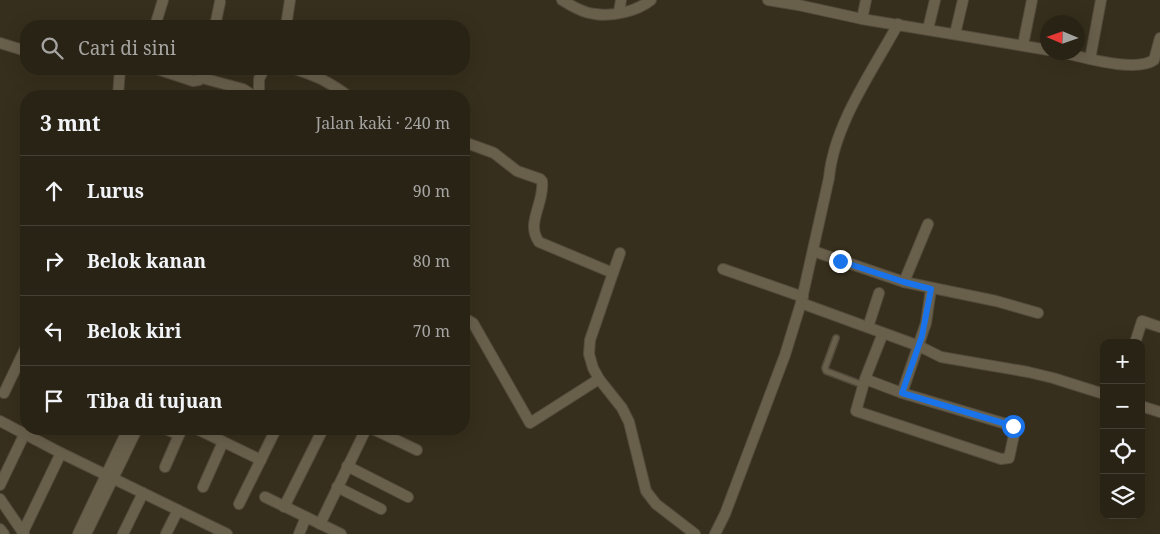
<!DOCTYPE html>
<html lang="id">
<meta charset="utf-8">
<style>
:root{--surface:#292316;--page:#352f23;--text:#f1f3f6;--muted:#a5a4a1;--line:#454035}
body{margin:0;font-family:"Noto Serif",serif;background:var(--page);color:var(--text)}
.controls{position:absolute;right:15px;bottom:15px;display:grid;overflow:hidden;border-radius:10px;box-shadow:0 5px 20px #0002}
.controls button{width:45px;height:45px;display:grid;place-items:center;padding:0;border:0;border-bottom:1px solid var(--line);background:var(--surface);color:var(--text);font:25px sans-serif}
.compass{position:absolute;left:1040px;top:15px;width:45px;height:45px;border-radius:50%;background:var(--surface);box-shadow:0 5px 20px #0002;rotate:272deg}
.stop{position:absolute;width:15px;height:15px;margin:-11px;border:4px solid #1a73e8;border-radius:50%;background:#fff}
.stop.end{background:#1a73e8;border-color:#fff;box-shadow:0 1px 5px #0008}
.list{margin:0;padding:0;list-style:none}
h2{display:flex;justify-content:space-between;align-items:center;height:65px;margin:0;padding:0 20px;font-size:21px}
h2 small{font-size:16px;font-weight:400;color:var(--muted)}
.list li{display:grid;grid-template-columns:32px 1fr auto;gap:15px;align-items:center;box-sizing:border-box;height:70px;padding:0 20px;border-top:1px solid var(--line)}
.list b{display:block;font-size:19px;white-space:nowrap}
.list em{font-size:16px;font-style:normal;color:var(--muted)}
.icon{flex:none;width:28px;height:28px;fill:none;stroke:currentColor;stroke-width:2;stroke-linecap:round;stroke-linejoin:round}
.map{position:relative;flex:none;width:1160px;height:534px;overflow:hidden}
.search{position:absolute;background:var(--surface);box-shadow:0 5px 20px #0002;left:20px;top:20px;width:450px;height:55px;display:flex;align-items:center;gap:12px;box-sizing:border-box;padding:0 18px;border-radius:20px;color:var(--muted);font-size:19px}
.panel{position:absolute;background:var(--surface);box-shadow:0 5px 20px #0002;left:20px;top:90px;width:450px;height:345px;border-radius:20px}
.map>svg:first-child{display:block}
</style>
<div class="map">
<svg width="1160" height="534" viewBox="0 0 1160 534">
<rect width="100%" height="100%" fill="#372f1d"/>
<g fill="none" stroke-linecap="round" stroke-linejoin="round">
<defs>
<polyline id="lane" points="836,338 825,368 826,371 863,385"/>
<g id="street">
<path d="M562,0c10,6 21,13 33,14 18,3 42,-3 56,-14"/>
<polyline points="768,0 798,5 862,19 1048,50"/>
<polyline points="619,12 621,0"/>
<polyline points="862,19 866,0"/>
<polyline points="155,26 163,0"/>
<polyline points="215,26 220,2"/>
<polyline points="286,26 290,0"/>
<polyline points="928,29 935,0"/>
<polyline points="955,34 963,0"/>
<polyline points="0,43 26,51"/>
<polyline points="1023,45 1032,0"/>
<path d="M1060,52c23,5 75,21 94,8l6,-22"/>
<polyline points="1090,59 1101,0"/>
<polyline points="157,69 193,81 199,80 204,77 206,69"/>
<path d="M295,69c21,7 35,13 53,27"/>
<polyline points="202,78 243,89 254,96"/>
<polyline points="118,96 120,69"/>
<polyline points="259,96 259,79 264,69"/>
<path d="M464,142l30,11 23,18 23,8 2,2c3,22 -17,42 -3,61l74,31 -23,67 -1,14 4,14 6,11 23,29 7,14 17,69 10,13 39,30"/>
<polyline points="813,251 904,282 996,301 1038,313"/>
<polyline points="723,269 803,297"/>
<polyline points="613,273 620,253"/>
<polyline points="904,282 928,224"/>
<polyline points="801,303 919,346 941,357 1028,372 1053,378 1104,394"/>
<polyline points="464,318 473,323 530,423 599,379"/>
<polyline points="868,327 879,293"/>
<polyline points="1135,343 1142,321 1160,327"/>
<polyline points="865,379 902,393 1013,426 1015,430 1009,458 1001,459 856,411 865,379 883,333"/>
<polyline points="4,393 26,347"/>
<polyline points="902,393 926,323 931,289"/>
<polyline points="1141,406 1160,412"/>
<polyline points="0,421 61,453 227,534"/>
<polyline points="166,429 179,435 182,429"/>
<polyline points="197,429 261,460"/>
<polyline points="373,429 417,450"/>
<polyline points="347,466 408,497"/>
<polyline points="165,467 179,435"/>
<polyline points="0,485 25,433"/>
<polyline points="203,487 223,442"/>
<polyline points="337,487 381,509"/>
<polyline points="265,497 341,534"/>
<polyline points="0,499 24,534"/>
<polyline points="239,504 276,429"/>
<polyline points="284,507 323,429"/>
<polyline points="320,524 366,429"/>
<polyline points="0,529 4,534"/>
<polyline points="23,532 61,453"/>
<polyline points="78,534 128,429"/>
<polyline points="86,534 137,429"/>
<polyline points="123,534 143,493"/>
<polyline points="166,534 178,510"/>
<polyline points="299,534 306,517"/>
<path d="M715,534l10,-20 60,-159 16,-52 28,-125c5,-54 43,-106 69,-154"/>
</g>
</defs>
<use href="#lane" stroke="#534b3c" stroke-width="8"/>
<use href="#street" stroke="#534b3c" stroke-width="12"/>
<use href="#lane" stroke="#69604c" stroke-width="5"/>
<use href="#street" stroke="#69604c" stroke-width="10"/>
</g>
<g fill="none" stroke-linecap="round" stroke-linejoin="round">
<polyline stroke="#1a73e8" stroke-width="6" points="840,261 904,282 931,289 922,336 902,393 1013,426"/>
</g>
</svg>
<div class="controls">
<button>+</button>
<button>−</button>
<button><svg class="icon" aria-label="locate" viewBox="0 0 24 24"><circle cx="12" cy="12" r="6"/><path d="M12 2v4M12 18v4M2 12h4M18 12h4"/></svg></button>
<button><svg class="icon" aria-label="layers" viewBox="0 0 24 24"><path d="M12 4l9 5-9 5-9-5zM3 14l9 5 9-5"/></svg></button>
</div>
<svg class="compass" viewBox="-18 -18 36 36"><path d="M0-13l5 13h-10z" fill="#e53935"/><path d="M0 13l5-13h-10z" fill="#a5a4a1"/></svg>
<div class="stop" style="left:1013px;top:426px"></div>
<div class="stop end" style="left:840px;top:261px"></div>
<div class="search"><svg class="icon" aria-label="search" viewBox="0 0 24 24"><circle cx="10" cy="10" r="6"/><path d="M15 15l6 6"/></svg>Cari di sini</div>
<section class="panel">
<h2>3 mnt<small>Jalan kaki · 240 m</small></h2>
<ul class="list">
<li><svg class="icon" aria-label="ahead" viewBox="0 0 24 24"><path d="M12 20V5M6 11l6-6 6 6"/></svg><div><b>Lurus</b></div><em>90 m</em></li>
<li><svg class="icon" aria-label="right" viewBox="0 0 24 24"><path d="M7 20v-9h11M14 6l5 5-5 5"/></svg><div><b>Belok kanan</b></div><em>80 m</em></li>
<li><svg class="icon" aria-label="left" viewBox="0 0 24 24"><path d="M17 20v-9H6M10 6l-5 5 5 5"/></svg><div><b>Belok kiri</b></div><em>70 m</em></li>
<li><svg class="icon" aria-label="arrive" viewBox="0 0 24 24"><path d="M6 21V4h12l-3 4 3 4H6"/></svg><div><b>Tiba di tujuan</b></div></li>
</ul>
</section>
</div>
